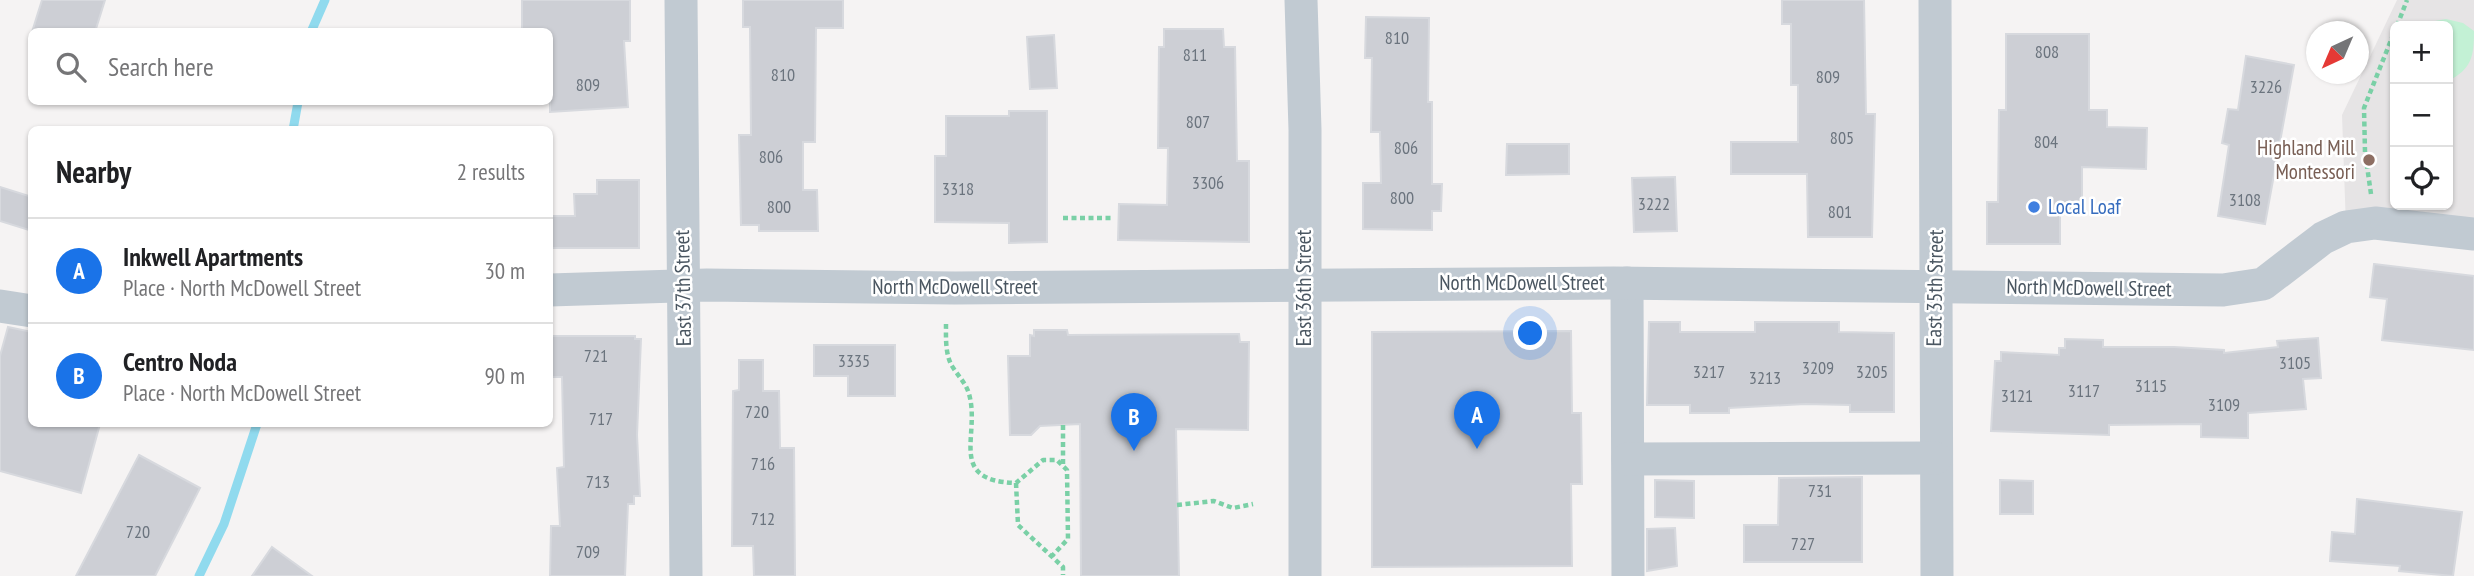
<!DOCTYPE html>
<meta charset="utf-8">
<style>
:root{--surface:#fff;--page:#f6f6f6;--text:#202124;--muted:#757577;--line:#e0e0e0;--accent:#1a73e8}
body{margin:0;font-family:"PT Sans Narrow",sans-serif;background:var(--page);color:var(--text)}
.controls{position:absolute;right:21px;top:21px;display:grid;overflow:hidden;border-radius:10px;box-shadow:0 2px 5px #0004}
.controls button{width:63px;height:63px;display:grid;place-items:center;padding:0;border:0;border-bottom:2px solid var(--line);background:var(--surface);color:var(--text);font:35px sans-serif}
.compass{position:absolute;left:2306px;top:21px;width:63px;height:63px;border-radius:50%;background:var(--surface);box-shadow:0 2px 5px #0004;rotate:224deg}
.you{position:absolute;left:1531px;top:334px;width:24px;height:24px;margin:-18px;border:5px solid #fff;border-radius:50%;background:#1a73e8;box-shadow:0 0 0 10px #1a73e833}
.badge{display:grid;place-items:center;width:46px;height:46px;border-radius:50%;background:var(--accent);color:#fff;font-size:23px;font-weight:700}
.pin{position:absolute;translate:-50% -58px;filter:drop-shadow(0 2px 4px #0008)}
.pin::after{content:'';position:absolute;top:37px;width:24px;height:21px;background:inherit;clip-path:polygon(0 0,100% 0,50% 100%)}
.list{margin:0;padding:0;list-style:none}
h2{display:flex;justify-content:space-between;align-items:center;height:91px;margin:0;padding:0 28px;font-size:30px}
h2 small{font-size:23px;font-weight:400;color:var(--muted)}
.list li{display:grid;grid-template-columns:46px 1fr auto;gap:21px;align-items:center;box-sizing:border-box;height:105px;padding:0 28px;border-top:2px solid var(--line)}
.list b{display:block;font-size:26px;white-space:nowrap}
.list p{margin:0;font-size:23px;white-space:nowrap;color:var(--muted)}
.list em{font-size:23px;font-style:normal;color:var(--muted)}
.icon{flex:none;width:38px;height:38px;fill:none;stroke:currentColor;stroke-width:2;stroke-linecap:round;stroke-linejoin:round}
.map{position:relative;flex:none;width:2474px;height:576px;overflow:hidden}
.search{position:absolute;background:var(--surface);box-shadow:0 2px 5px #0004;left:28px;top:28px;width:525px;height:77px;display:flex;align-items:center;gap:18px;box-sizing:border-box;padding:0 24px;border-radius:10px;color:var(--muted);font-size:26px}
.panel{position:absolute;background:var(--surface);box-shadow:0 2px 5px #0004;left:28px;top:126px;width:525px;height:301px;border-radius:10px}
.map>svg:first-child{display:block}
</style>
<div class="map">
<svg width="2474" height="576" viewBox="0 0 2474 576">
<rect width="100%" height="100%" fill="#f5f3f3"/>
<path fill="#e6e4e5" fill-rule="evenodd" d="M2397,0h77v241l-128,-14 -4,-112zM2395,26h53v179h-53z"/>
<path fill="#c3f1d5" d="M2446,19l17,4 11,8c0,25 -2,38 -26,50v-55h-20l7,-5z"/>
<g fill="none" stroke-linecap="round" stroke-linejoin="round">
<g stroke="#90daee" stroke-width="9">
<polyline points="311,32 325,0"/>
<polyline points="293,130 298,102"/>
<polyline points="199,576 224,524 257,424"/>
</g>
</g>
<g fill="#cdcfd5" stroke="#d7d9de" stroke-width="2">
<polygon points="42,0 105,0 95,32 32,32"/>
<polygon points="522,0 630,0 630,41 624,41 628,107 550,112 550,32 522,32"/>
<polygon points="743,0 843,0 843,28 816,28 815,142 803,142 803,190 817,190 818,231 759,231 759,225 741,225 739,135 751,135 750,27 743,27"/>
<polygon points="1782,0 1864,0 1866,114 1875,114 1872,237 1808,237 1807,174 1731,174 1731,142 1798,142 1798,85 1791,85 1791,24 1782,24"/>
<polygon points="1366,17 1429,18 1428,102 1432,102 1432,184 1442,184 1441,211 1432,211 1432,230 1363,229 1363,183 1381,183 1380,132 1371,132 1372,58 1365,58"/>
<polygon points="1164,29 1223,29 1224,47 1235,47 1237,161 1249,161 1249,242 1118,240 1119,204 1167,205 1168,148 1158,148 1159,47 1164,47"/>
<polygon points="2006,34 2089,34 2089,110 2107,110 2107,127 2147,128 2146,169 2082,167 2082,213 2060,213 2060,244 1987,244 1987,202 1998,202 1999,110 2006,110"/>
<polygon points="1054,35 1057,88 1030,89 1027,37"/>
<polygon points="2246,56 2294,65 2265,224 2218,216 2229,145 2222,143 2228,109 2238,110"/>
<polygon points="1009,111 1047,111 1047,242 1009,243 1009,223 935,222 935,156 946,156 946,116 1009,116"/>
<polygon points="1507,144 1569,144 1569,174 1506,175"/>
<polygon points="1675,177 1677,231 1634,232 1632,178"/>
<polygon points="597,180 639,180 639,248 550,248 550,216 575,216 574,194 597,194"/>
<polygon points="0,187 32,197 32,231 0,221"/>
<polygon points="2374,264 2474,276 2474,350 2382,340 2387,299 2370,297"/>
<polygon points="1649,322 1680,322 1680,332 1755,332 1755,322 1839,322 1839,332 1894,333 1894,412 1850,412 1850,405 1805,404 1729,408 1729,413 1690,413 1690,405 1647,405"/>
<polygon points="8,327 32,332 32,424 100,424 81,493 0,471 0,356"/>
<polygon points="1034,330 1067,330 1068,335 1239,334 1240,342 1249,342 1248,430 1176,429 1179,576 1081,576 1080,424 1040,426 1031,435 1010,435 1008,356 1030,356 1030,335 1034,336"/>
<polygon points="1571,331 1572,413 1581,413 1582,484 1571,484 1572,566 1372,567 1372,332"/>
<polygon points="550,336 635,336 635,339 641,339 637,435 640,496 634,496 634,504 628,504 625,576 550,576 551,526 560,526 557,468 564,467 562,377 550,377"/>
<polygon points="2318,338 2321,378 2303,379 2306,409 2248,413 2248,438 2201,437 2201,424 2109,425 2109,435 1991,431 1995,361 2001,361 2001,352 2059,355 2059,348 2065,348 2065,339 2103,340 2103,347 2174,347 2224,350 2224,353 2278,347 2277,341"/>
<polygon points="814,345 895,345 895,396 848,396 848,376 814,376"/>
<polygon points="739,360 763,360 763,391 779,391 780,448 794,448 795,576 754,576 753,546 732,546 733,391 739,390"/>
<polygon points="139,455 200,488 155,576 76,576"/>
<polygon points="1862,477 1862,562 1744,562 1744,525 1778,525 1779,478"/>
<polygon points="1655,480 1694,481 1694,518 1655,517"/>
<polygon points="2000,480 2033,481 2033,514 2000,514"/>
<polygon points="2357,499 2462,512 2453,576 2399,571 2400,566 2330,561 2332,532 2355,534"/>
<polygon points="1675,528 1677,566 1647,571 1647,529"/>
<polygon points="272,547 312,576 252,576"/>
</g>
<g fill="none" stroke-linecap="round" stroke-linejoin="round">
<g stroke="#7ad0a6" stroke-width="4.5" stroke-dasharray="5 3.5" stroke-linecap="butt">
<polyline points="2397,26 2407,0"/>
<polyline points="2371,194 2365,152 2364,108 2395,30"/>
<polyline points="1063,218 1113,218"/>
<path d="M946,324c0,13 -1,30 6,42 6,10 14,17 17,28 12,41 -23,87 47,89l27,-23h14l10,10 1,69 -16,17"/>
<polyline points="1063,425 1063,466"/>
<polyline points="1016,483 1018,525 1063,567 1063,575"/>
<polyline points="1177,505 1214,501 1233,508 1253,504"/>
</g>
<g stroke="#c1cad2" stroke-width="33">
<polyline points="681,0 686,576"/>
<polyline points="1301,0 1305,130 1305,576"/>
<polyline points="1935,0 1937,576"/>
<polyline points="1627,283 1628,576"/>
<polyline points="550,290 707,285 955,288 1614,283 2223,290 2263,284 2323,238 2346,227 2375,223 2474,234"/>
<polyline points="0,306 32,311"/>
<polyline points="1628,459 1935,458"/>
</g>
</g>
<circle fill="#8d6e63" stroke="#fff" stroke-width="2.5" cx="2369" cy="160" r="7"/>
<circle fill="#3f7fe0" stroke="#fff" stroke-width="2.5" cx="2034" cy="207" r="7"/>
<g text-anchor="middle" stroke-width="5" stroke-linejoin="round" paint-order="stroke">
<g font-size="18" fill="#6b747e">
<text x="1397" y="44">810</text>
<text x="2047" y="58">808</text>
<text x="1195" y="61">811</text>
<text x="783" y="81">810</text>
<text x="1828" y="83">809</text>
<text x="588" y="91">809</text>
<text x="2266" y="93">3226</text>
<text x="1198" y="128">807</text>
<text x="1842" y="144">805</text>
<text x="2046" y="148">804</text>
<text x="1406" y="154">806</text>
<text x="771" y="163">806</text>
<text x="1208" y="189">3306</text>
<text x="958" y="195">3318</text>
<text x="1402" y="204">800</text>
<text x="2245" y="206">3108</text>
<text x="1654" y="210">3222</text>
<text x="779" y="213">800</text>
<text x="1840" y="218">801</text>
<text x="596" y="362">721</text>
<text x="854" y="367">3335</text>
<text x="2295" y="369">3105</text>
<text x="1818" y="374">3209</text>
<text x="1709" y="378">3217</text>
<text x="1872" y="378">3205</text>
<text x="1765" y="384">3213</text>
<text x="2151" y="392">3115</text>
<text x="2084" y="397">3117</text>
<text x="2017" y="402">3121</text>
<text x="2224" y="411">3109</text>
<text x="757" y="418">720</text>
<text x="601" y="425">717</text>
<text x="763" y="470">716</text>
<text x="598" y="488">713</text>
<text x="1820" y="497">731</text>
<text x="763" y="525">712</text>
<text x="138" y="538">720</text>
<text x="1803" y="550">727</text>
<text x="588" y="558">709</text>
</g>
<g font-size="21" fill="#785e54" stroke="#fff" text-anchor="end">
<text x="2355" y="155">Highland Mill<tspan x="2355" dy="24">Montessori</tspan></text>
</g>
<g font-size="21" fill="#366cbe" stroke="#fff" text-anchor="start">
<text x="2048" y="214">Local Loaf</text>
</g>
<g font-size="21" fill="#4a5661" stroke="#fff">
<text x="1522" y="290">North McDowell Street</text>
<text x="955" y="294">North McDowell Street</text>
<text transform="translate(683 288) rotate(-91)" y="7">East 37th Street</text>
<text transform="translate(1304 288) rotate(-90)" y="7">East 36th Street</text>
<text transform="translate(1935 288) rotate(-89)" y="7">East 35th Street</text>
<text transform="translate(2089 288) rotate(1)" y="7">North McDowell Street</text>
</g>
</g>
</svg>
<div class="controls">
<button>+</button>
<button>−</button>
<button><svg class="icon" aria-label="locate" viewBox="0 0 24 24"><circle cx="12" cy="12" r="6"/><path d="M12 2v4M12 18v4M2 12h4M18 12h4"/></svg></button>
</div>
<svg class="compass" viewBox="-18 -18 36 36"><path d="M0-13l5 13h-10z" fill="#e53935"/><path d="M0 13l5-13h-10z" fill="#757577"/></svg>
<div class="you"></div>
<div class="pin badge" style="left:1477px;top:449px">A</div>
<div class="pin badge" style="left:1134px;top:451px">B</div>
<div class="search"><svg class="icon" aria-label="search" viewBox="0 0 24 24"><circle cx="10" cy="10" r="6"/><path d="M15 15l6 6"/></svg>Search here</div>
<section class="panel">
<h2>Nearby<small>2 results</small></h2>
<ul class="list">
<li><span class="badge">A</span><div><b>Inkwell Apartments</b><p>Place · North McDowell Street</p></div><em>30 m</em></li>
<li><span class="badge">B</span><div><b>Centro Noda</b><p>Place · North McDowell Street</p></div><em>90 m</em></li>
</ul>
</section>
</div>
